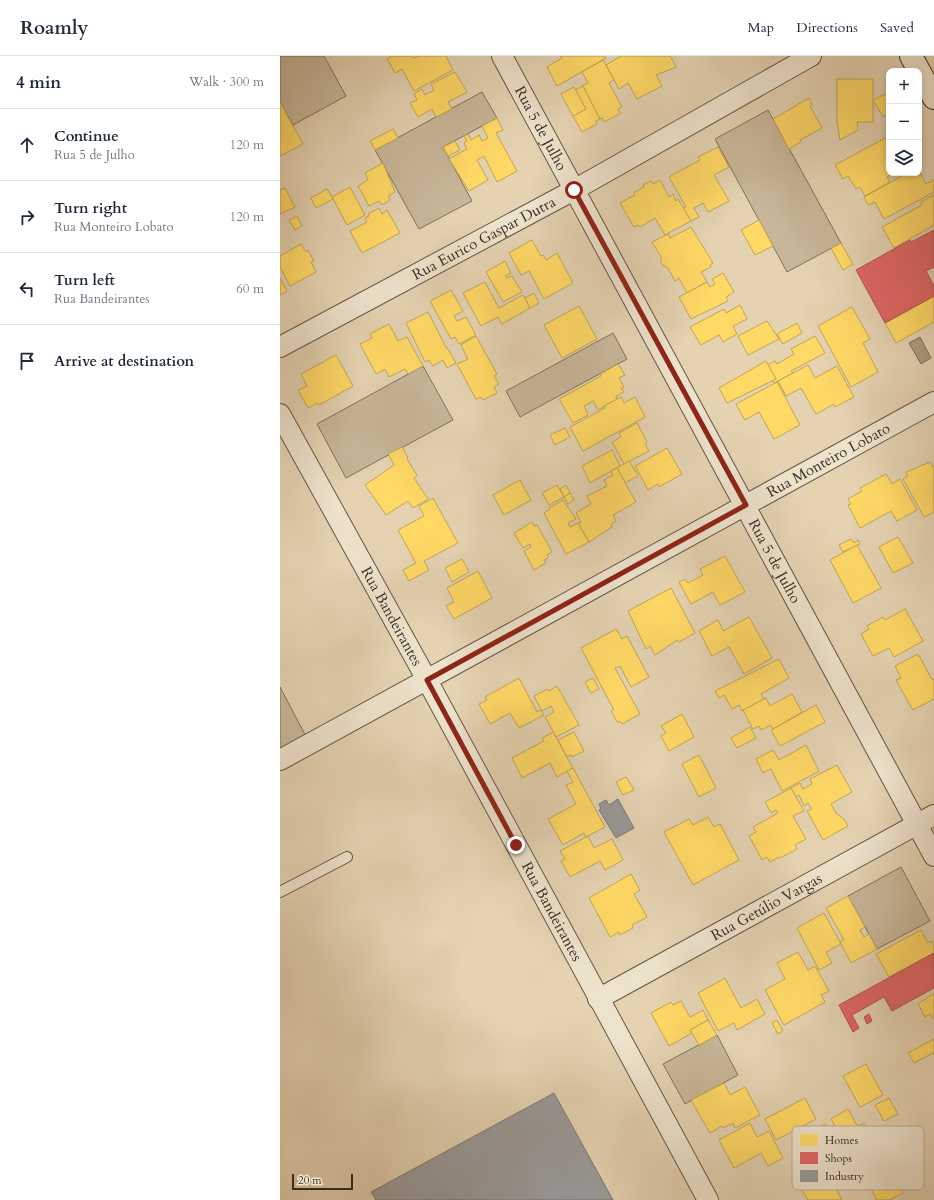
<!DOCTYPE html>
<meta charset="utf-8">
<style>
:root{--surface:#fff;--page:#f2f2f3;--text:#1f2937;--muted:#747a83;--line:#e0e1e3}
body{margin:0;font-family:Cardo,serif;background:var(--page);color:var(--text)}
.controls{position:absolute;right:12px;top:12px;display:grid;overflow:hidden;border-radius:8px;box-shadow:0 2px 6px #0003}
.controls button{width:36px;height:36px;display:grid;place-items:center;padding:0;border:0;border-bottom:1px solid var(--line);background:var(--surface);color:var(--text);font:20px sans-serif}
.scale{position:absolute;left:12px;bottom:10px;width:61px;box-sizing:border-box;padding-left:4px;border:2px solid #382d22;border-top:0;font-size:11px;line-height:14px;white-space:nowrap;color:#382d22;-webkit-text-stroke:3px #ede2cc;paint-order:stroke}
.stop{position:absolute;width:12px;height:12px;margin:-9px;border:3px solid #8f2418;border-radius:50%;background:#fff}
.stop.end{background:#8f2418;border-color:#fff;box-shadow:0 1px 4px #0008}
.list{margin:0;padding:0;list-style:none}
h2{display:flex;justify-content:space-between;align-items:center;height:52px;margin:0;padding:0 16px;font-size:17px}
h2 small{font-size:13px;font-weight:400;color:var(--muted)}
.list li{display:grid;grid-template-columns:26px 1fr auto;gap:12px;align-items:center;box-sizing:border-box;height:72px;padding:0 16px;border-top:1px solid var(--line)}
.list b{display:block;font-size:15px;white-space:nowrap}
.list p{margin:0;font-size:13px;white-space:nowrap;color:var(--muted)}
.list em{font-size:13px;font-style:normal;color:var(--muted)}
.icon{flex:none;width:22px;height:22px;fill:none;stroke:currentColor;stroke-width:2;stroke-linecap:round;stroke-linejoin:round}
.map{position:relative;flex:none;width:654px;height:1144px;overflow:hidden}
header{display:flex;align-items:center;gap:24px;box-sizing:border-box;height:56px;padding:0 20px;background:var(--surface);border-bottom:1px solid var(--line)}
header strong{font-size:19px}
nav{display:flex;gap:22px;margin-inline-start:auto;font-size:14px}
main{display:flex}
aside{flex:1;background:var(--surface)}
.map>svg:first-child{display:block}
</style>
<header>
<strong>Roamly</strong>
<nav><a>Map</a><a>Directions</a><a>Saved</a></nav>
</header>
<main>
<aside>
<h2>4 min<small>Walk · 300 m</small></h2>
<ul class="list">
<li><svg class="icon" aria-label="ahead" viewBox="0 0 24 24"><path d="M12 20V5M6 11l6-6 6 6"/></svg><div><b>Continue</b><p>Rua 5 de Julho</p></div><em>120 m</em></li>
<li><svg class="icon" aria-label="right" viewBox="0 0 24 24"><path d="M7 20v-9h11M14 6l5 5-5 5"/></svg><div><b>Turn right</b><p>Rua Monteiro Lobato</p></div><em>120 m</em></li>
<li><svg class="icon" aria-label="left" viewBox="0 0 24 24"><path d="M17 20v-9H6M10 6l-5 5 5 5"/></svg><div><b>Turn left</b><p>Rua Bandeirantes</p></div><em>60 m</em></li>
<li><svg class="icon" aria-label="arrive" viewBox="0 0 24 24"><path d="M6 21V4h12l-3 4 3 4H6"/></svg><div><b>Arrive at destination</b></div></li>
</ul>
</aside>
<div class="map">
<svg width="654" height="1144" viewBox="0 0 654 1144">
<rect width="100%" height="100%" fill="#e4d2b1"/>
<filter id="stains"><feTurbulence type="fractalNoise" baseFrequency=".005" numOctaves="4"/><feColorMatrix values="0 0 0 0 .2 0 0 0 0 .09 0 0 0 0 .02 0 0 0 .5 -.17"/></filter>
<radialGradient id="worn" r=".72"><stop offset=".6" stop-color="#630" stop-opacity="0"/><stop offset="1" stop-color="#630" stop-opacity=".3"/></radialGradient>
<g fill="#c7b699" stroke="#80725e">
<polygon points="0,0 44,0 66,40 13,69 0,46"/>
<polygon points="202,36 217,62 163,91 192,145 139,173 95,94"/>
<polygon points="488,54 561,187 507,216 435,83"/>
<polygon points="333,277 347,303 240,361 226,335"/>
<polygon points="143,310 173,364 66,422 37,368"/>
<polygon points="0,631 30,688 0,704"/>
<polygon points="621,811 650,865 597,893 568,840"/>
<polygon points="437,979 458,1019 405,1048 383,1008"/>
</g>
<polygon fill="#aa9a80" stroke="#7c6e5a" points="640,281 651,302 641,308 629,287"/>
<g fill="#ffd966" stroke="#c3a552">
<polygon points="112,0 133,0 134,2 139,0 166,0 173,14 134,35 122,13 115,17 107,3"/>
<polygon points="280,0 325,0 326,2 277,30 267,11 282,2"/>
<polygon points="341,0 390,0 396,11 376,19 382,30 357,43 348,27 339,33 326,9"/>
<polygon points="323,4 334,24 329,27 342,51 338,53 341,57 324,66 322,62 320,63 302,30 308,27 302,16"/>
<polygon points="175,16 187,36 168,46 172,53 156,61 152,53 138,61 130,47 137,44 134,38 142,33 145,39 154,34 151,28"/>
<polygon points="557,23 593,23 593,66 577,66 578,74 560,84 557,66"/>
<polygon points="303,30 320,63 316,65 317,68 302,76 293,60 306,53 295,34"/>
<polygon points="294,31 306,53 293,60 281,38"/>
<polygon points="609,36 609,58 603,61 593,44"/>
<polygon points="529,42 532,49 530,50 542,72 520,84 521,86 509,93 493,63"/>
<polygon points="0,46 23,88 0,100"/>
<polygon points="217,62 223,74 216,77 237,115 217,126 204,100 197,104 208,124 189,135 169,103 187,93 184,87 187,85 184,80 188,78 191,84 199,79 202,85 208,82 202,70"/>
<polygon points="113,73 118,82 95,94 90,85"/>
<polygon points="609,80 609,117 614,117 607,121 610,126 585,140 580,131 576,133 568,120 563,123 555,109"/>
<polygon points="175,85 180,94 168,100 163,91"/>
<polygon points="438,91 449,111 434,119 449,145 428,156 423,147 414,152 419,161 411,165 403,152 406,151 389,121 420,104 418,101"/>
<polygon points="103,107 115,136 108,140 110,144 102,149 99,145 89,150 78,130 88,124 85,117"/>
<polygon points="639,115 646,128 654,124 654,136 604,163 595,146 588,149 584,141 627,117 639,117"/>
<polygon points="380,124 389,141 393,138 396,145 398,143 411,165 385,179 375,162 360,171 358,169 354,171 340,147 355,139 354,137 364,131 363,129 371,125 373,128"/>
<polygon points="70,131 85,159 67,169 52,141"/>
<polygon points="5,132 15,151 0,158 0,134"/>
<polygon points="47,133 53,143 36,152 31,142"/>
<polygon points="654,139 654,169 614,192 602,171 642,149 641,146"/>
<polygon points="99,152 102,158 107,154 120,177 82,197 70,175 87,166 85,162 89,160 88,158"/>
<polygon points="17,160 22,170 15,174 9,164"/>
<polygon points="479,164 493,190 475,199 461,174"/>
<polygon points="411,171 433,207 430,209 431,211 421,216 427,226 407,237 399,222 395,225 388,212 381,208 381,201 372,186 388,178 390,182"/>
<polygon points="252,184 261,200 263,199 266,204 277,197 293,227 264,243 249,215 241,219 229,197"/>
<polygon points="561,187 573,208 563,214 551,192"/>
<polygon points="21,188 26,196 28,194 34,205 31,206 36,216 10,230 0,211 0,200"/>
<polygon points="225,205 231,217 225,220 227,222 232,220 242,236 223,246 206,216"/>
<polygon points="443,217 454,236 446,241 448,245 411,263 399,241 427,226 430,231 435,228 432,223"/>
<polygon points="0,222 7,235 0,239"/>
<polygon points="205,226 219,252 243,239 250,252 222,268 218,261 201,270 183,237"/>
<polygon points="171,234 183,255 174,260 177,265 186,261 196,279 179,288 175,281 171,283 150,245"/>
<polygon points="254,237 259,247 250,252 245,242"/>
<polygon points="654,240 654,266 616,287 605,267"/>
<polygon points="460,249 467,263 453,270 457,278 443,286 439,279 421,289 410,271 444,253 446,257"/>
<polygon points="299,250 317,283 282,302 264,269"/>
<polygon points="572,251 590,283 583,287 598,316 571,331 538,270"/>
<polygon points="148,256 167,293 168,293 176,307 167,312 163,304 153,310 149,304 145,306 126,267"/>
<polygon points="487,265 499,283 468,299 458,280"/>
<polygon points="517,267 522,277 503,288 497,278"/>
<polygon points="109,268 118,285 127,281 143,310 128,318 125,313 109,321 105,313 96,318 80,288 92,282 90,278"/>
<polygon points="196,280 217,318 214,320 219,328 214,331 217,337 203,344 201,341 196,343 177,308 188,303 181,289"/>
<polygon points="535,280 545,297 511,315 513,317 494,327 492,324 496,323 488,309 495,305 497,308 514,298 511,293"/>
<polygon points="56,299 73,330 39,349 37,347 28,352 18,334 27,330 21,318"/>
<polygon points="486,305 496,323 447,347 439,332"/>
<polygon points="338,308 345,319 339,322 344,331 341,332 344,336 336,340 337,343 318,354 313,345 304,350 308,359 293,367 279,343 321,320 320,318"/>
<polygon points="528,309 535,322 557,310 574,341 555,351 554,348 536,358 521,332 506,340 498,325"/>
<polygon points="497,326 520,369 494,383 479,356 465,364 456,348"/>
<polygon points="341,341 344,347 355,341 365,361 303,395 290,371 325,352 324,350"/>
<polygon points="357,367 367,386 365,388 369,395 344,408 332,386 341,381 339,377"/>
<polygon points="285,372 290,381 275,389 270,379"/>
<polygon points="122,391 128,402 127,403 137,419 134,422 148,443 133,452 128,445 106,459 85,429 114,409 108,398"/>
<polygon points="387,392 402,418 379,431 378,428 368,434 355,410"/>
<polygon points="332,394 340,410 310,427 302,410"/>
<polygon points="349,405 358,420 345,427 337,412"/>
<polygon points="650,406 653,411 654,410 654,456 644,461 623,423 628,420 626,416"/>
<polygon points="337,412 356,446 333,459 336,465 331,468 332,471 309,486 298,467 301,466 296,457 311,448 307,440 327,430 324,424 333,419 331,415"/>
<polygon points="606,418 612,428 620,423 637,454 617,465 611,455 580,472 568,449 571,448 568,443 582,435 580,432"/>
<polygon points="240,424 251,444 224,459 213,439"/>
<polygon points="277,429 284,441 269,449 262,437"/>
<polygon points="286,429 290,437 284,441 280,433"/>
<polygon points="290,437 294,444 288,448 284,441"/>
<polygon points="153,442 178,487 144,505 149,514 129,525 123,514 136,507 118,474 144,460 139,450"/>
<polygon points="283,444 296,463 288,467 290,471 298,467 309,486 286,498 264,457 270,453 269,452"/>
<polygon points="252,466 254,470 257,469 272,496 267,499 268,502 264,504 266,507 254,514 244,495 251,491 250,488 243,492 234,477"/>
<polygon points="618,481 633,507 613,517 599,491"/>
<polygon points="571,483 574,487 578,484 580,488 563,496 559,489"/>
<polygon points="577,489 601,532 573,547 550,504"/>
<polygon points="445,500 465,536 440,549 433,536 411,548 399,526 405,523 408,527 423,519 420,513"/>
<polygon points="182,503 189,516 172,526 165,512"/>
<polygon points="198,515 212,542 174,563 166,550 174,546 167,532"/>
<polygon points="391,532 415,577 399,586 397,584 375,599 370,590 366,593 348,555"/>
<polygon points="625,553 643,585 614,601 609,592 593,600 581,578 589,573 587,570 603,561 605,564"/>
<polygon points="469,561 492,602 464,618 449,591 432,600 419,575 438,564 443,575"/>
<polygon points="336,573 342,583 347,580 369,621 351,631 340,610 335,612 360,658 342,668 340,665 338,667 331,655 334,654 301,592"/>
<polygon points="638,598 652,624 654,623 654,643 633,654 616,624 621,622 615,610"/>
<polygon points="499,603 509,622 481,638 484,643 462,655 459,649 452,653 444,639 439,642 435,635"/>
<polygon points="239,622 257,656 261,654 264,659 239,672 230,657 210,668 199,648 207,644 205,641"/>
<polygon points="313,622 319,633 311,637 305,626"/>
<polygon points="277,630 299,669 276,681 265,661 274,656 271,650 262,655 254,640 268,633 269,635"/>
<polygon points="512,638 522,656 493,673 491,669 481,674 479,670 473,673 463,654 486,642 490,650"/>
<polygon points="536,649 545,666 500,690 491,674"/>
<polygon points="402,658 414,681 389,695 381,680 386,677 381,670"/>
<polygon points="470,671 476,682 457,692 451,682"/>
<polygon points="273,676 293,712 277,721 270,707 242,722 232,702 264,685 262,682"/>
<polygon points="294,676 304,695 292,701 291,699 287,701 278,684"/>
<polygon points="526,689 539,715 502,735 491,713 483,717 476,703 493,694 499,704"/>
<polygon points="419,699 436,732 419,741 402,708"/>
<polygon points="557,709 572,736 551,748 556,757 564,763 568,770 543,784 527,755 532,753 528,747 524,750 519,739 516,741 511,732 520,727 523,733 532,728 530,723"/>
<polygon points="293,712 325,771 306,781 304,777 283,789 268,763 296,748 286,729 293,726 287,715"/>
<polygon points="346,721 354,734 343,739 336,726"/>
<polygon points="511,732 524,755 513,760 526,783 515,789 517,793 500,802 499,801 490,806 487,801 482,804 469,780 476,776 473,771 498,757 496,754 491,757 485,746"/>
<polygon points="428,761 434,771 440,768 459,804 413,829 384,776 409,763 413,769"/>
<polygon points="308,780 314,792 332,783 343,804 325,814 320,805 290,821 281,805 285,803 280,795"/>
<polygon points="351,818 360,834 354,838 367,861 352,869 353,872 340,879 339,876 330,881 309,842"/>
<polygon points="568,840 585,871 580,874 584,881 589,878 597,893 571,907 560,886 564,884 546,852"/>
<polygon points="544,857 561,888 546,896 552,907 539,914 517,872"/>
<polygon points="641,874 648,887 651,885 654,891 654,897 609,921 596,898"/>
<polygon points="518,896 528,914 535,910 549,935 541,939 545,946 504,969 485,934 505,923 497,907"/>
<polygon points="445,922 461,952 477,943 485,958 457,974 454,967 438,975 418,937"/>
<polygon points="654,937 654,964 650,958 645,961 638,948"/>
<polygon points="401,945 410,961 423,954 428,964 410,974 412,977 389,990 371,957 391,946 393,949"/>
<polygon points="428,964 437,979 419,989 410,974"/>
<polygon points="497,964 503,975 498,978 492,967"/>
<polygon points="654,983 654,999 653,997 634,1007 628,997"/>
<polygon points="586,1008 603,1039 580,1051 563,1020"/>
<polygon points="444,1027 450,1039 465,1031 480,1059 455,1072 453,1067 443,1072 442,1070 430,1077 411,1044"/>
<polygon points="525,1042 536,1063 496,1084 485,1063"/>
<polygon points="609,1042 618,1058 604,1065 595,1049"/>
<polygon points="568,1053 576,1068 579,1070 584,1067 596,1090 594,1091 600,1102 621,1090 640,1124 621,1134 623,1137 609,1144 597,1144 591,1133 594,1132 581,1103 576,1106 551,1063"/>
<polygon points="470,1067 477,1081 489,1075 503,1102 488,1110 481,1097 454,1112 439,1084"/>
<polygon points="545,1068 549,1075 536,1082 532,1075"/>
<polygon points="565,1088 582,1119 556,1133 562,1144 528,1144 516,1125 523,1122 529,1133 532,1131 524,1116 549,1103 554,1112 557,1111 549,1097"/>
</g>
<g fill="#e06666" stroke="#ae5552">
<polygon points="654,174 654,211 646,215 654,230 654,240 605,267 576,214 630,184 631,186"/>
<polygon points="654,897 654,932 612,955 604,941 572,959 579,972 573,976 559,949"/>
<polygon points="589,958 592,965 587,968 584,961"/>
</g>
<g fill="#999" stroke="#7c7975">
<polygon points="338,743 354,772 336,782 319,754 321,753 319,748 326,744 329,749"/>
<polygon points="274,1037 333,1144 96,1144 91,1136"/>
</g>
<g fill="none" stroke-linecap="round" stroke-linejoin="round">
<defs>
<polyline id="lane" points="0,836 67,801"/>
<g id="street">
<path id="s1" d="M222,0l432,800"/>
<path id="s2" d="M0,291l294,-157 237,-134"/>
<path id="s3" d="M0,358l147,266 281,520"/>
<path id="s4" d="M0,704l654,-358"/>
<path id="s5" d="M318,943l336,-184"/>
</g>
<polyline id="secondary" points="631,0 654,42"/>
</defs>
<use href="#lane" stroke="#635646" stroke-width="12"/>
<use href="#street" stroke="#635646" stroke-width="22"/>
<use href="#secondary" stroke="#382d22" stroke-width="24"/>
<use href="#lane" stroke="#ede2cc" stroke-width="10"/>
<use href="#street" stroke="#ede2cc" stroke-width="20"/>
<use href="#secondary" stroke="#ede2cc" stroke-width="22"/>
</g>
<g fill="none" stroke-linecap="round" stroke-linejoin="round">
<polyline stroke="#8f2418" stroke-width="5" points="236,789 147,624 466,449 294,134"/>
</g>
<g text-anchor="middle" stroke-width="4" stroke-linejoin="round" paint-order="stroke">
<g font-size="15" fill="#382d22" stroke="#ede2cc">
<text dy="5" stroke="none"><textPath href="#s1" startOffset="82">Rua 5 de Julho</textPath></text>
<text dy="5" stroke="none"><textPath href="#s2" startOffset="231">Rua Eurico Gaspar Dutra</textPath></text>
<text dy="5" stroke="none"><textPath href="#s4" startOffset="625">Rua Monteiro Lobato</textPath></text>
<text dy="5" stroke="none"><textPath href="#s1" startOffset="574">Rua 5 de Julho</textPath></text>
<text dy="5" stroke="none"><textPath href="#s3" startOffset="231">Rua Bandeirantes</textPath></text>
<text dy="5" stroke="none"><textPath href="#s5" startOffset="192">Rua Getúlio Vargas</textPath></text>
<text dy="5" stroke="none"><textPath href="#s3" startOffset="567">Rua Bandeirantes</textPath></text>
</g>
</g>
<rect x="512" y="1070" width="132" height="64" rx="6" fill="#ede2cc" stroke="#b7ac99" stroke-width="1"/>
<rect x="520" y="1078" width="18" height="12" fill="#ffd966"/>
<rect x="520" y="1096" width="18" height="12" fill="#e06666"/>
<rect x="520" y="1114" width="18" height="12" fill="#999"/>
<g font-size="11" fill="#382d22">
<text x="545" y="1088">Homes</text>
<text x="545" y="1106">Shops</text>
<text x="545" y="1124">Industry</text>
</g>
<rect width="100%" height="100%" filter="url(#stains)"/>
<rect width="100%" height="100%" fill="url(#worn)"/>
</svg>
<div class="controls">
<button>+</button>
<button>−</button>
<button><svg class="icon" aria-label="layers" viewBox="0 0 24 24"><path d="M12 4l9 5-9 5-9-5zM3 14l9 5 9-5"/></svg></button>
</div>
<div class="scale">20 m</div>
<div class="stop" style="left:294px;top:134px"></div>
<div class="stop end" style="left:236px;top:789px"></div>
</div>
</main>
